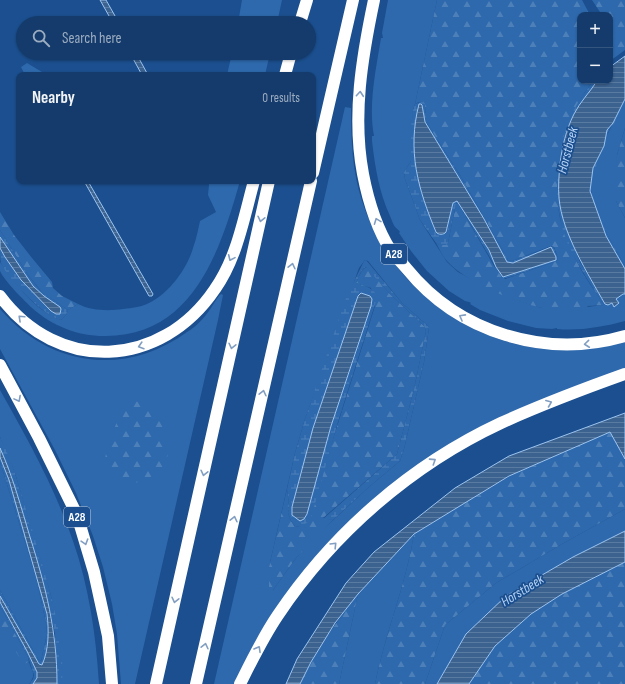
<!DOCTYPE html>
<meta charset="utf-8">
<style>
:root{--surface:#143b6b;--page:#1d4271;--text:#f1f3f6;--muted:#9dadc1;--line:#33557e}
body{margin:0;font-family:"Sofia Sans Condensed",sans-serif;background:var(--page);color:var(--text)}
.controls{position:absolute;right:12px;top:12px;display:grid;overflow:hidden;border-radius:8px;box-shadow:0 1px 3px #0004}
.controls button{width:36px;height:36px;display:grid;place-items:center;padding:0;border:0;border-bottom:1px solid var(--line);background:var(--surface);color:var(--text);font:20px sans-serif}
.list{margin:0;padding:0;list-style:none}
h2{display:flex;justify-content:space-between;align-items:center;height:52px;margin:0;padding:0 16px;font-size:17px}
h2 small{font-size:13px;font-weight:400;color:var(--muted)}
.icon{flex:none;width:22px;height:22px;fill:none;stroke:currentColor;stroke-width:2;stroke-linecap:round;stroke-linejoin:round}
.map{position:relative;flex:none;width:625px;height:684px;overflow:hidden}
.search{position:absolute;background:var(--surface);box-shadow:0 1px 3px #0004;left:16px;top:16px;width:300px;height:44px;display:flex;align-items:center;gap:10px;box-sizing:border-box;padding:0 14px;border-radius:22px;color:var(--muted);font-size:15px}
.panel{position:absolute;background:var(--surface);box-shadow:0 1px 3px #0004;left:16px;top:72px;width:300px;height:112px;border-radius:8px}
.map>svg:first-child{display:block}
</style>
<div class="map">
<svg width="625" height="684" viewBox="0 0 625 684">
<defs>
<pattern id="forest-firs" width="22" height="20" patternUnits="userSpaceOnUse"><rect width="22" height="20" fill="#2e69ad"/><path d="M5 1l3.5 6h-7zM16 11l3.5 6h-7z" fill="#4d80b9"/></pattern>
<pattern id="wetland-marsh" width="20" height="14" patternUnits="userSpaceOnUse"><rect width="20" height="14" fill="#2e69ad"/><path d="M1 5h8M5 5V1M11 12h8M15 12V8" fill="none" stroke="#4d80b9"/></pattern>
<pattern id="water-rules" width="6" height="5" patternUnits="userSpaceOnUse"><rect width="6" height="5" fill="#3c6290"/><path d="M0 2.5h6" fill="none" stroke="#597aa1"/></pattern>
</defs>
<rect width="100%" height="100%" fill="#1b4f8f"/>
<g fill="#2e69ad" fill-rule="evenodd">
<polygon points="242,0 282,0 277,23 238,23"/>
<path d="M388,0h49l-22,104 -2,6 -2,51 -7,11 1,7 15,41 27,42 11,10 26,14 35,15 23,7 45,-1 16,-2 20,-11h2v27c-22,6 -45,10 -68,8v-1l-5,1 -16,-1 -28,-7 -28,-11 -10,-6 1,-1 -2,-1 -4,-1 -16,-10 -22,-20 -16,-20 -12,-18 1,-1c-1,-2 -3,-3 -4,-4 -3,-3 -4,-8 -6,-12 -11,-24 -15,-49 -18,-75v-5h2c-6,-31 2,-67 7,-98h2l-1,-5z"/>
<polygon points="232,53 270,53 265,75 227,75"/>
<polygon points="27,63 42,72 43,75 25,75 21,67"/>
<path d="M625,100v28l-8,27 -1,35v11l9,17v48c-12,-21 -31,-52 -34,-76 -1,-6 1,-13 2,-18 4,-12 11,-22 13,-35z"/>
<path d="M345,107l6,1c0,31 1,63 11,93 29,90 117,153 212,149 18,-1 34,-4 51,-8v27l-69,25 -174,98 -133,162 -15,30h-20zM365,260l3,1 4,5 30,37 26,23 1,2 -5,34 -20,87 -4,12 -30,25 -54,50 -20,22 -23,32 -4,-23 26,-114 10,-34 54,-151z"/>
<path d="M208,181h32c-20,70 -47,156 -136,155 -26,0 -52,-10 -72,-28 -8,-8 -27,-26 -32,-37 0,-2 0,-6 0,-9 17,23 34,48 61,58l5,-5 2,-5 10,-6c14,7 31,7 45,5 9,-1 17,-2 24,-5 21,-9 40,-35 46,-56 3,-8 5,-18 7,-27l16,-9 -8,-17 1,-10z"/>
<path d="M221,294l2,1 -5,25 -83,364h-14l-4,-50 -5,-30 -9,-37 -10,-31 -17,-43 -21,-43 -55,-101v-40c50,58 125,68 187,23 10,-6 17,-14 24,-24 3,-4 6,-11 10,-14z"/>
<path d="M0,390c27,48 55,98 73,151 16,46 23,94 26,143h-37l-5,-56 -6,-32 -36,-123 -15,-36z"/>
<polygon points="0,462 36,577 46,623 47,634 41,661 38,659 0,590"/>
<polygon points="625,509 625,531 573,557 506,596 466,634 437,684 425,684 445,625 496,583 562,544"/>
<path d="M414,534c-8,51 -29,99 -39,150h-36l19,-90z"/>
<path d="M1,628l26,35 2,-1c3,10 8,12 0,22h-29v-55z"/>
</g>
<g fill="url(#forest-firs)">
<path d="M437,0h145l8,15h-10v66h13c-27,35 -38,73 -35,117 0,8 1,19 4,27 4,13 10,27 16,39 7,14 18,28 26,41l-16,1 -1,1 1,2c-16,1 -31,2 -46,-1 -27,-6 -74,-25 -93,-45 -6,-5 -9,-13 -13,-20 4,3 7,2 12,0l8,-39 2,-1 36,63 11,13 52,-18 1,-3 -4,-11 -3,-1 -39,15 -4,-1 -48,-85 -34,-53 -1,-17 -6,-3 -4,2z"/>
<polygon points="592,0 625,0 625,50 610,61 610,41 613,33 610,28 610,15 602,15"/>
<polygon points="625,128 625,218 616,201 614,177 617,155"/>
<polygon points="0,212 14,235 32,258 52,282 53,288 62,296 78,304 68,310 42,292 28,275 0,230"/>
<path d="M367,267l23,27 34,32 2,5 -12,58 -17,65 -74,64 10,2 -37,38 -23,32h-3l-1,-3v-20l18,-78 2,16 -1,8 3,8 4,5 5,1 28,-72 47,-149 -4,-18 -15,-5c3,-6 5,-14 11,-16z"/>
<path d="M134,401l13,2 9,5 5,9 5,24 3,9 -5,19c-15,10 -43,25 -55,5 -2,-4 -4,-7 -4,-12 -1,-9 15,-51 21,-57 3,-3 5,-4 8,-4z"/>
<path d="M610,432l15,27v50l-63,35 -66,39 -51,42 -20,59h-50c10,-51 31,-99 39,-150l96,-58z"/>
<polygon points="625,562 625,684 469,684 495,646 531,614 562,594"/>
<path d="M358,594l-19,90h-39c16,-33 35,-61 58,-90z"/>
<polygon points="0,606 28,657 29,662 24,664 1,629 0,629"/>
</g>
<g fill="url(#wetland-marsh)" fill-rule="evenodd">
<path d="M593,81h4l-31,53 -4,17 -3,47 5,24 16,40 25,42 -1,1c-13,-20 -27,-40 -37,-63 -15,-37 -13,-94 6,-130 5,-11 13,-21 20,-31z"/>
<path d="M625,99l-11,25c-7,5 -7,14 -10,22 -4,13 -11,24 -13,38 -3,19 24,64 34,82v3l-19,-33 -16,-45 3,-23 11,-22 3,-16 6,-7z"/>
<path d="M423,101l2,4 1,17 34,53 48,85 4,1 41,-15 5,12 -1,3 -50,17h-5l-44,-75 -2,1 -8,39 -2,2h-7l-3,-2 -16,-23 -15,-41 -1,-7 7,-11 -1,-26 3,-25 2,-6zM418,105h4l3,17 59,97 23,43 6,1 38,-16 -2,15 -44,15 -3,-1 -6,-10 -7,-16 -31,-49 -5,2 -6,28 -3,3 -8,-2 -8,-20 -13,-50v-26z"/>
<path d="M0,230l28,45 12,15 28,20 -2,5 -5,5c-17,-3 -53,-41 -60,-57 -1,-4 -1,-10 -1,-15l21,32 30,31 5,3h3l-2,-9 -13,-9 -11,-10 -33,-49z"/>
<path d="M366,260l36,43 26,23 1,2 -5,34 -20,87 -4,12 -30,25 -37,34 -10,-1 74,-65 17,-65 12,-58 -2,-5 -34,-32 -24,-27c-5,2 -7,10 -10,16 10,3 19,5 21,15l-39,124 -27,96 -3,4 -8,5 -5,-1 -4,-5 -3,-8 1,-8 -2,-16 8,-36 10,-34 41,-121 18,-37zM358,296v51l-27,79 -14,50 -4,-48z"/>
<path d="M0,437c15,29 22,61 32,92 13,47 34,105 30,155h-5l-2,-50 -12,-55 -5,2c7,26 18,58 4,84l-3,-1 -39,-68v-6l38,69 3,2 6,-27 -1,-11 -10,-46 -36,-115z"/>
<polygon points="0,602 27,651 37,672 37,678 33,684 29,684 33,679 34,675 28,657 0,606"/>
</g>
<g fill="url(#water-rules)" stroke="#9cc4f0">
<polygon points="100,0 106,0 119,23 113,23"/>
<polygon points="130,53 136,53 148,75 142,75"/>
<path d="M625,56v43l-12,24 -6,7 -3,16 -11,22 -3,23 16,45 19,33v25h-2l-7,5 3,4 -5,4 -2,-4 -4,2 -3,-1c-17,-30 -43,-71 -46,-106 -1,-11 0,-23 1,-34 2,-17 6,-34 14,-50 6,-12 16,-22 23,-33h13v-14z"/>
<path d="M419,104h2l1,1 3,17 59,97 23,43 6,1 38,-16 5,10v3l-53,17 -7,-10 -7,-17 -32,-49 -4,2 -7,29c-2,3 -8,3 -10,0 -18,-43 -29,-81 -17,-128z"/>
<polygon points="84,181 87,181 89,183 153,294 152,296 149,296"/>
<polygon points="0,237 33,286 44,296 60,307 61,309 60,314 56,314 51,311 21,280 5,257 0,248"/>
<polygon points="361,293 370,296 372,299 371,306 331,426 307,514 304,519 300,521 292,515 292,507 313,428 358,296"/>
<polygon points="625,413 625,459 610,432 509,476 414,534 358,594 335,623 311,662 300,684 286,684 297,659 346,583 374,552 455,488 509,456"/>
<path d="M0,448c13,29 21,59 30,89 16,51 27,94 27,147h-24l4,-6v-6l-10,-21 -27,-49v-6l39,68 3,1c7,-15 7,-35 5,-51l-38,-134 -9,-23z"/>
<polygon points="625,531 625,562 562,594 531,614 495,646 469,684 437,684 466,634 506,596 573,557"/>
</g>
<g fill="none" stroke-linecap="round" stroke-linejoin="round">
<g stroke="#fff" stroke-width="12">
<path d="M374,0c-12,57 -22,116 -11,174 5,26 14,55 28,77 5,6 11,12 16,18 52,64 139,90 218,67"/>
<polyline points="300,23 307,0"/>
<polyline points="285,75 291,53"/>
<polyline points="313,173 353,0"/>
<path d="M0,296c58,78 161,73 215,-7 22,-31 29,-72 39,-108"/>
<polyline points="0,365 39,438 77,515 94,572 108,636 112,684"/>
<polyline points="156,684 269,181"/>
<polyline points="196,684 311,181"/>
<path d="M240,684c12,-24 23,-47 38,-69 55,-82 133,-150 223,-192 40,-18 82,-34 124,-49"/>
</g>
</g>
<defs><path id="oneway-chevron" d="M-2-3.5L2.5 0L-2 3.5" fill="none" stroke-width="1.6" stroke-linecap="round" stroke-linejoin="round"/></defs>
<g stroke="#829ec1">
<use href="#oneway-chevron" transform="translate(360 94) rotate(-85)"/>
<use href="#oneway-chevron" transform="translate(261 219) rotate(103)"/>
<use href="#oneway-chevron" transform="translate(377 221) rotate(-111)"/>
<use href="#oneway-chevron" transform="translate(231 258) rotate(114)"/>
<use href="#oneway-chevron" transform="translate(292 266) rotate(-77)"/>
<use href="#oneway-chevron" transform="translate(462 317) rotate(-151)"/>
<use href="#oneway-chevron" transform="translate(21 318) rotate(-137)"/>
<use href="#oneway-chevron" transform="translate(587 344) rotate(174)"/>
<use href="#oneway-chevron" transform="translate(141 346) rotate(163)"/>
<use href="#oneway-chevron" transform="translate(232 346) rotate(103)"/>
<use href="#oneway-chevron" transform="translate(263 393) rotate(-77)"/>
<use href="#oneway-chevron" transform="translate(18 399) rotate(62)"/>
<use href="#oneway-chevron" transform="translate(549 403) rotate(-22)"/>
<use href="#oneway-chevron" transform="translate(433 461) rotate(-33)"/>
<use href="#oneway-chevron" transform="translate(204 473) rotate(103)"/>
<use href="#oneway-chevron" transform="translate(234 519) rotate(-77)"/>
<use href="#oneway-chevron" transform="translate(85 542) rotate(73)"/>
<use href="#oneway-chevron" transform="translate(334 545) rotate(-46)"/>
<use href="#oneway-chevron" transform="translate(175 600) rotate(103)"/>
<use href="#oneway-chevron" transform="translate(205 646) rotate(-77)"/>
<use href="#oneway-chevron" transform="translate(258 649) rotate(-60)"/>
</g>
<g text-anchor="middle" stroke-width="3.5" stroke-linejoin="round" paint-order="stroke">
<g fill="#1b4f8f" stroke="#bbcadd" stroke-width="1">
<rect x="381" y="244" width="26" height="20" rx="3"/>
<rect x="64" y="507" width="26" height="20" rx="3"/>
</g>
<g font-size="12" font-weight="bold" fill="#fff">
<text x="394" y="258">A28</text>
<text x="77" y="521">A28</text>
</g>
<g font-size="14" font-style="italic" fill="#b5d3f5" stroke="#1b4f8f">
<text transform="translate(567 150) rotate(-75)" y="5">Horstbeek</text>
<text transform="translate(522 590) rotate(-32)" y="5">Horstbeek</text>
</g>
</g>
</svg>
<div class="controls">
<button>+</button>
<button>−</button>
</div>
<div class="search"><svg class="icon" aria-label="search" viewBox="0 0 24 24"><circle cx="10" cy="10" r="6"/><path d="M15 15l6 6"/></svg>Search here</div>
<section class="panel">
<h2>Nearby<small>0 results</small></h2>
<ul class="list">
</ul>
</section>
</div>
